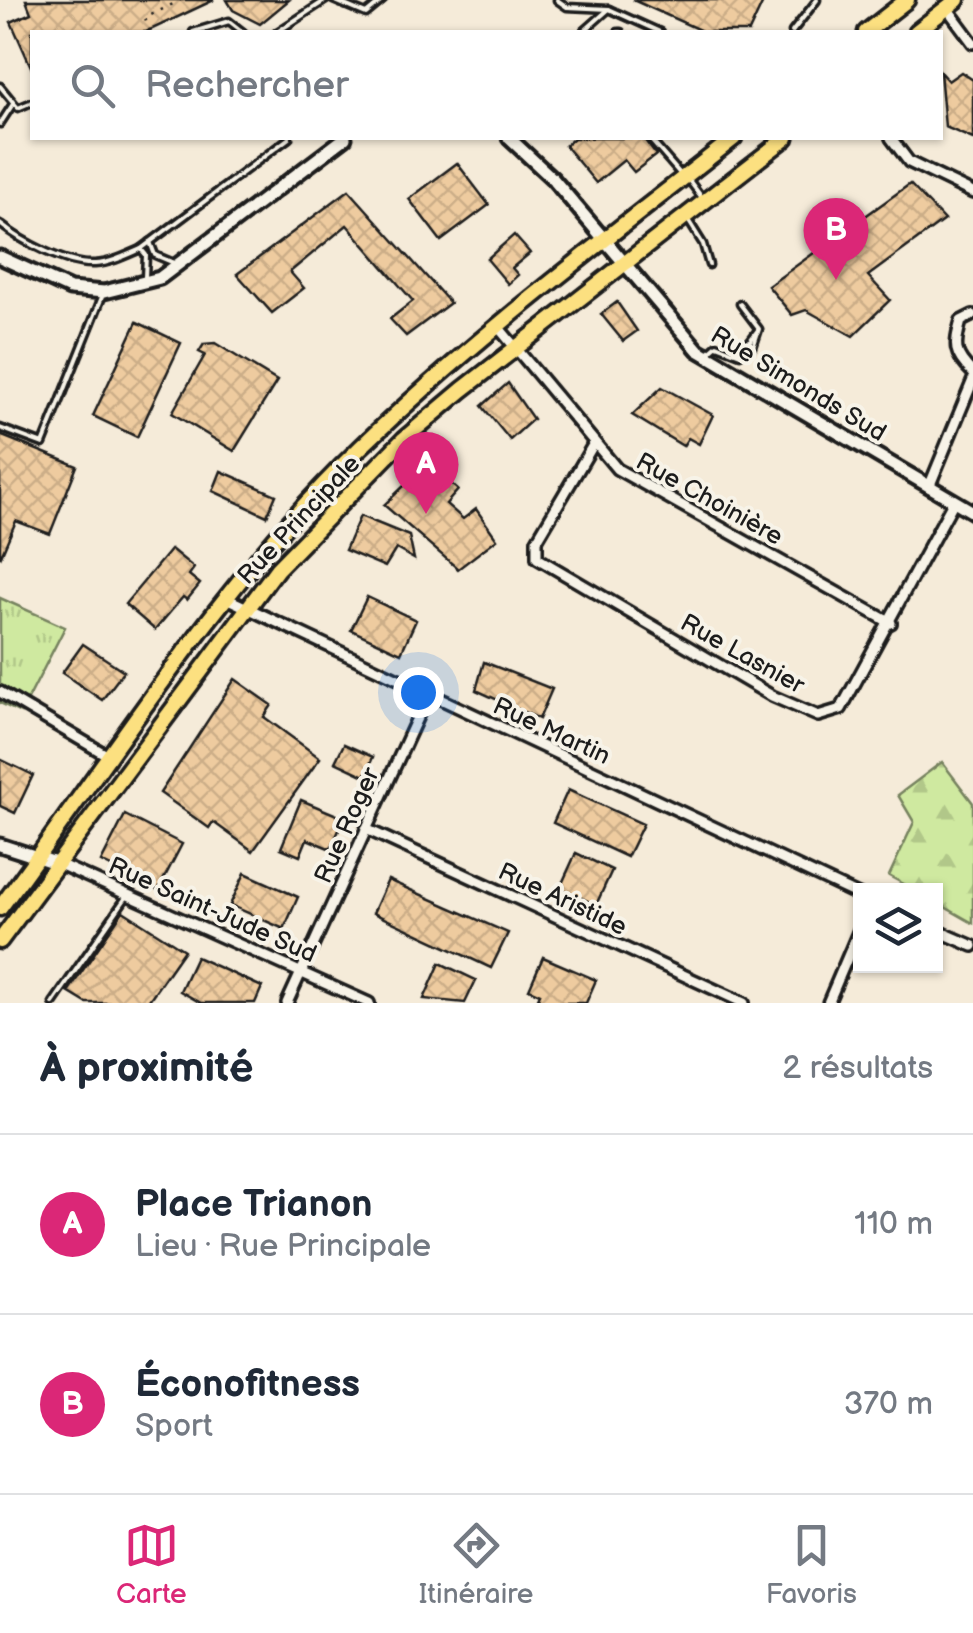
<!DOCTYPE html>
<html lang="fr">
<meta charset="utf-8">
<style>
:root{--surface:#fff;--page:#f2f2f3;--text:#1f2937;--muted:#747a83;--line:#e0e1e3;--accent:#db2777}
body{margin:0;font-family:"Balsamiq Sans",sans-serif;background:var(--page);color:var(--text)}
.controls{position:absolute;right:30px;bottom:30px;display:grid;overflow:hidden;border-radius:0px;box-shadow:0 2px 8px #0004}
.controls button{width:90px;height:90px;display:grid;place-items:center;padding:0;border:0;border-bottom:2px solid var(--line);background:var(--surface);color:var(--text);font:50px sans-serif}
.you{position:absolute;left:418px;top:692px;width:35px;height:35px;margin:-25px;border:8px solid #fff;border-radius:50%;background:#1a73e8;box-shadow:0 0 0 15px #1a73e833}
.badge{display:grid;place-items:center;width:65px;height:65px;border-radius:50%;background:var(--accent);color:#fff;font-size:32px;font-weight:700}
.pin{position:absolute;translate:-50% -82px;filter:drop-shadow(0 2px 5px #0008)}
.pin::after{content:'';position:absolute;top:52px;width:35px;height:30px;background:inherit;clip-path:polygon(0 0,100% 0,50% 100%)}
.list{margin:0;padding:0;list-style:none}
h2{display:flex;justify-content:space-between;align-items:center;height:130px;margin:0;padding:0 40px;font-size:42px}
h2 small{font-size:32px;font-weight:400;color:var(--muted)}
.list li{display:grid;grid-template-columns:65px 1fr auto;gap:30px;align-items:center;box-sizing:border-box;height:180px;padding:0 40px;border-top:2px solid var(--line)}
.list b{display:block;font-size:38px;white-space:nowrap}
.list p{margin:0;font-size:32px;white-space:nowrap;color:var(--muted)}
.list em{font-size:32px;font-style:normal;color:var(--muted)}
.icon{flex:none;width:55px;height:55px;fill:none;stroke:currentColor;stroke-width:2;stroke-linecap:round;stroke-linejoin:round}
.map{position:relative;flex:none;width:973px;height:1003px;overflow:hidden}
.search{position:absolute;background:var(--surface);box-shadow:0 2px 8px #0004;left:30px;right:30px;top:30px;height:110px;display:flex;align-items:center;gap:25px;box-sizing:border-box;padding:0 35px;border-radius:0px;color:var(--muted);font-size:38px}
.sheet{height:490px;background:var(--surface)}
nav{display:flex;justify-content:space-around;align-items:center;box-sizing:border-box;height:140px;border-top:2px solid var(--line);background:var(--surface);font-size:28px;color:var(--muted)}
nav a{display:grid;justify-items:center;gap:5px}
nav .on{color:var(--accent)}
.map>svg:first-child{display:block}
</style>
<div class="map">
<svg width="973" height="1003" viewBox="0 0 973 1003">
<defs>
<pattern id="grass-tufts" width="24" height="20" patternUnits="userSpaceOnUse" patternTransform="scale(2.5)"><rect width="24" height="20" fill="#cfe9a0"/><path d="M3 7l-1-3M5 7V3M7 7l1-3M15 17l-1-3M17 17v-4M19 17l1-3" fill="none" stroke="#b1c789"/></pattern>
<pattern id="forest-firs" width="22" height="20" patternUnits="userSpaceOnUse" patternTransform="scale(2.5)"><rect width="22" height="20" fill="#cfe9a0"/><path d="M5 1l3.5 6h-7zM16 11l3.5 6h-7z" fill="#b1c789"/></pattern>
<pattern id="building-cross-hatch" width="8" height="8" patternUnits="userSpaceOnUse" patternTransform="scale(2.5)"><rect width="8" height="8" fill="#eecb9f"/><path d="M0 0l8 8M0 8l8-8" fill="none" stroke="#ccae88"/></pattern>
</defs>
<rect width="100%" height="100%" fill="#f5ebd9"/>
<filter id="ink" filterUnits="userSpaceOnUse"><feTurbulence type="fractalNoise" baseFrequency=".01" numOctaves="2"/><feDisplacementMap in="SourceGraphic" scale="20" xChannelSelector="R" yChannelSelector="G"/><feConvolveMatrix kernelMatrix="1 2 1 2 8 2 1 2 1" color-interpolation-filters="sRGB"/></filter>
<g filter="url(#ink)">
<polygon fill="url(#grass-tufts)" stroke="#76825e" stroke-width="2.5" points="0,598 65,627 21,713 0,703"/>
<polygon fill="url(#forest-firs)" stroke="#76825e" stroke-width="2.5" points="942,762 973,803 973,923 936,902 936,891 915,890 889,876 914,822 898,795"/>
<g fill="url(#building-cross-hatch)" stroke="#1c1c1c" stroke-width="2.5">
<polygon points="26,0 214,0 146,32 32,32 32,69 11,22 31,13"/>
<polygon points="227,0 289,0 260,24 233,10"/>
<polygon points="633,0 764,0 749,32 704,32"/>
<polygon points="940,72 948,81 961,72 973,80 973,139 945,127"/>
<polygon points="574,138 643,138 656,155 634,172 624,160 596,183 565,146"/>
<polygon points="457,163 489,205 441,241 409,199"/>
<polygon points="910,184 944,220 868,276 890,300 853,336 806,310 792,315 768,286"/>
<polygon points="349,190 450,303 406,336 390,319 413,301 347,225 290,272 304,288 272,313 237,274"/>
<polygon points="514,235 530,253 512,268 518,275 508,284 487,259"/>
<polygon points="617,302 637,331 623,341 601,314"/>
<polygon points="137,322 181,343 137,437 93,416"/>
<polygon points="215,343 277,381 234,451 172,413 205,355 199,352 204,344"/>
<polygon points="508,383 533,419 510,440 482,406"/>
<polygon points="662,387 713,415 699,444 688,438 683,446 632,415"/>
<polygon points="0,435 77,466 50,534 16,521 0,558"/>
<polygon points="428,463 458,490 446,504 463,519 476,509 497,539 458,569 384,505"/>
<polygon points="221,471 276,495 267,516 213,491"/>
<polygon points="360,516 409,536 414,559 396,549 385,567 345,550"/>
<polygon points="171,549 194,568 189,575 200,584 187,600 183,597 155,630 125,604"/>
<polygon points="367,597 416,620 401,653 351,630"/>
<polygon points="83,644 124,671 102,700 62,673"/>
<polygon points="484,662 552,689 539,719 476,690"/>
<polygon points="235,679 272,705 264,717 320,758 253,851 213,822 209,828 160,793"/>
<polygon points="344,744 373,757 365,776 335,762"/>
<polygon points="0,759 33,775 15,813 0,806"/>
<polygon points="568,790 643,824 627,857 553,823"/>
<polygon points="301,800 344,818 331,849 307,839 300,856 281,848"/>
<polygon points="125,815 182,844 158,890 101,862"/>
<polygon points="576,853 612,870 596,905 560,888"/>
<polygon points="245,873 298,897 284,929 230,905"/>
<polygon points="388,880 508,933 491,968 373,913"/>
<polygon points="123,911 184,950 147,1003 86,1003 68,992"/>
<polygon points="196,957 262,987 255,1003 201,1003 180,991"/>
<polygon points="543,957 596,980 586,1003 536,1003 540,994 529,989"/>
<polygon points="440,963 476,980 465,1003 424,999"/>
</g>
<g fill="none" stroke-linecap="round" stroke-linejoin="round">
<defs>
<g id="lane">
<polyline points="333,0 366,14 383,0"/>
<polyline points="557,0 567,7 609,9 660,32"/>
<polyline points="193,32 229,21 243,32"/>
<polyline points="277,32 326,0"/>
<polyline points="583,32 609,9"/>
<polyline points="618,32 621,32"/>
<polyline points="792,32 817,0"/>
<polyline points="0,86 18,108 32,102"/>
<polyline points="0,124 13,104"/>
<polyline points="649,138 682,176"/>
<polyline points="688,179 703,199"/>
<polyline points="688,220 703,244 709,265"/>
<path d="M0,224c21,17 67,42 95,40 16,-1 32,-9 46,-15l148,-111"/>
<polyline points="150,242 155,255 174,263"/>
<polyline points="141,249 146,255 145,277"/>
<polyline points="743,350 758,330"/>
<polyline points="709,352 717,345 740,354 753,347 759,329 740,304"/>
<polyline points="0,428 43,444 102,297"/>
<polyline points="53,1003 127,896"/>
</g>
<g id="street">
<polyline points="947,8 973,43"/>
<polyline points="891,138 909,162 973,193"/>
<path d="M973,315l-12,6c-7,25 -8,33 12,52"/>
<polyline points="499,328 617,469 891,623"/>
<polyline points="593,445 537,540 537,558 772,696 818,716 841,709 954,501"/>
<polyline points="929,487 973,380"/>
<polyline points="228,599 860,896"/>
<polyline points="0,692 110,757"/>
<polyline points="366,829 744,1003"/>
<polyline points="59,864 369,1003"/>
<polyline points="936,930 973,946"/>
<polyline points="287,1003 428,694"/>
<polyline points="828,1003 860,928"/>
</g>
<g id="secondary">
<polyline points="509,138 553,179 698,350 973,512"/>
<polyline points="0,257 70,289 104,292 160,278 345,138"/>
<polyline points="0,845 59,864"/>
</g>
<g id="primary">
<polyline points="866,32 907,0"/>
<polyline points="916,32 957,0"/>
<path d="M0,908c115,-155 220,-325 360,-460 116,-112 248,-210 374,-310"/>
<polyline points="0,941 277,569 404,439 462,390 786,138"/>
</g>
</defs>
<use href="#lane" stroke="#1c1c1c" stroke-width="11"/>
<use href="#street" stroke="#1c1c1c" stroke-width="16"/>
<use href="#secondary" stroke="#1c1c1c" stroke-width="19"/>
<use href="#primary" stroke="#1c1c1c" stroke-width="21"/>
<polyline stroke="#1c1c1c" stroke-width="2.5" stroke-dasharray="2.5 8" stroke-linecap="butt" points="150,31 145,18 181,0"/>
<use href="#lane" stroke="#f7f3e8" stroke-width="4"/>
<use href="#street" stroke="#f7f3e8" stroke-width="9"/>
<use href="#secondary" stroke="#f7f3e8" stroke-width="11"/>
<use href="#primary" stroke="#fce080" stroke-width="14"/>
</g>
</g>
<g text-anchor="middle" stroke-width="8" stroke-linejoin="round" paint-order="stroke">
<g font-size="25" fill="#1c1c1c" stroke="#f7f3e8">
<text transform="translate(799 383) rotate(31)" y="9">Rue Simonds Sud</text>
<text transform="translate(710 498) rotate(29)" y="9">Rue Choinière</text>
<text transform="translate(298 519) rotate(-47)" y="9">Rue Principale</text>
<text transform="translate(743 653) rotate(29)" y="9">Rue Lasnier</text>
<text transform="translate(552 730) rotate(25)" y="9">Rue Martin</text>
<text transform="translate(346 825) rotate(-66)" y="9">Rue Roger</text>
<text transform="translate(563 898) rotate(25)" y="9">Rue Aristide</text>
<text transform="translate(213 909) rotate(24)" y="9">Rue Saint-Jude Sud</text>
</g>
</g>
</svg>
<div class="controls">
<button><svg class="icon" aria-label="layers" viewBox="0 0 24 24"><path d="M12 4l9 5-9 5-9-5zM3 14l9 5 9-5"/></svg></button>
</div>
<div class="you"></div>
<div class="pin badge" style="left:426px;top:514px">A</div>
<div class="pin badge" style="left:836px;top:280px">B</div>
<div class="search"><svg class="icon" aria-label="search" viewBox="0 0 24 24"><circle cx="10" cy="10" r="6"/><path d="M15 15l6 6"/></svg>Rechercher</div>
</div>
<section class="sheet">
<h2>À proximité<small>2 résultats</small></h2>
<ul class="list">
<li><span class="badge">A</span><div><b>Place Trianon</b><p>Lieu · Rue Principale</p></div><em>110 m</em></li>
<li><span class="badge">B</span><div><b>Éconofitness</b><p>Sport</p></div><em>370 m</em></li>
</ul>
</section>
<nav>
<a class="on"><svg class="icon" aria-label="map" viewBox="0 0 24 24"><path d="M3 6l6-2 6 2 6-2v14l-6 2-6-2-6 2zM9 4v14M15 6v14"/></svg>Carte</a>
<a><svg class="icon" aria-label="directions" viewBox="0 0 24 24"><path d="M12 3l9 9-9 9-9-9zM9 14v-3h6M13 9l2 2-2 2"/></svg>Itinéraire</a>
<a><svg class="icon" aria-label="saved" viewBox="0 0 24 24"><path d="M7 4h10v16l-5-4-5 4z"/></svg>Favoris</a>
</nav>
